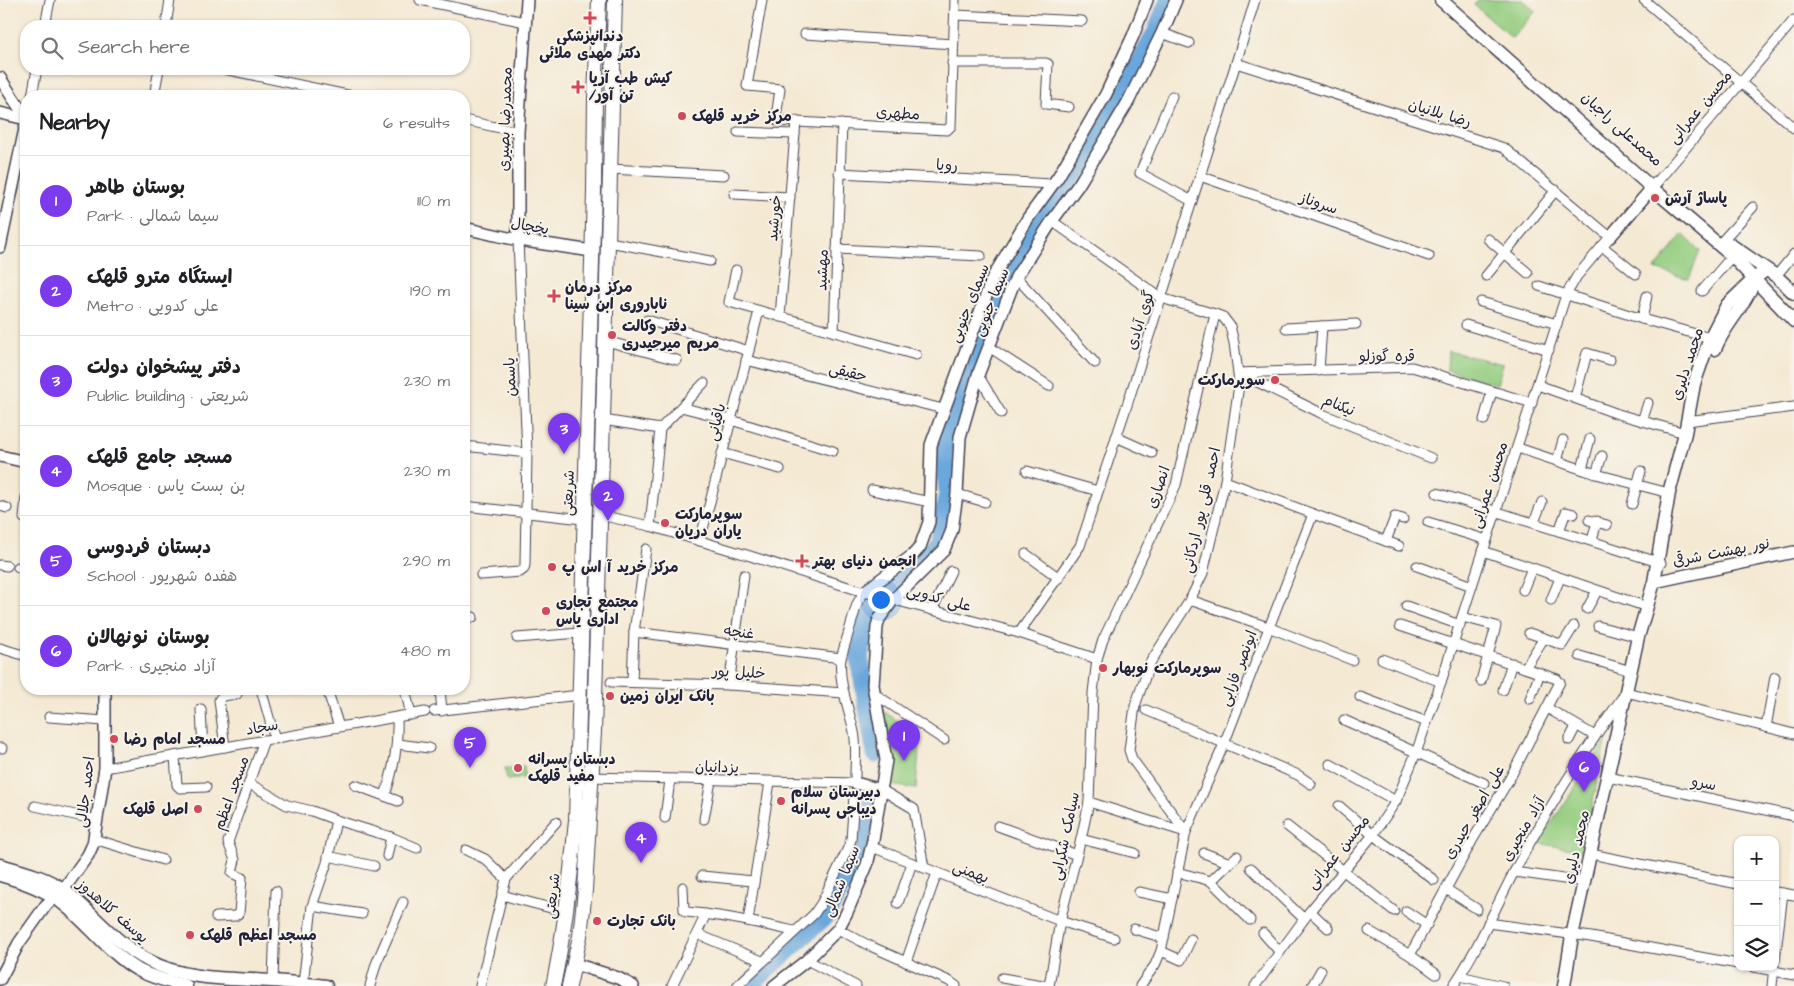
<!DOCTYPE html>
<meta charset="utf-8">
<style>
:root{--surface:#fff;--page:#f2f2f2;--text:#202124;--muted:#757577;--line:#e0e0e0;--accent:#7c3aed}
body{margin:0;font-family:"Architects Daughter","Playpen Sans Arabic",sans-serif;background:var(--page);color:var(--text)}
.controls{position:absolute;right:15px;bottom:15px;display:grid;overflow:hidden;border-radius:10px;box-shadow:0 1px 4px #0004}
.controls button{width:45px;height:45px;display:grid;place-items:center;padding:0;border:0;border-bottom:1px solid var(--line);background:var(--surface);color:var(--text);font:25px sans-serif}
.you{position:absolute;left:880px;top:599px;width:18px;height:18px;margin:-12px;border:4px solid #fff;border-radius:50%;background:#1a73e8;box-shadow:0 0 0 8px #1a73e833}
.badge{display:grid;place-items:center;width:32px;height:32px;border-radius:50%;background:var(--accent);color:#fff;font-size:16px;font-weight:700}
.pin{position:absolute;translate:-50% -41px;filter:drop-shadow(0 1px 2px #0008)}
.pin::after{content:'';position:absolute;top:26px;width:18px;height:15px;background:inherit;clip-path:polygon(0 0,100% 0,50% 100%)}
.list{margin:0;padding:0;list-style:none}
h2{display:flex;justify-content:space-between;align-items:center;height:65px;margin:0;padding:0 20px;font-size:21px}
h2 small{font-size:16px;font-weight:400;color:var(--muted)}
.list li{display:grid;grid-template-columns:32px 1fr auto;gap:15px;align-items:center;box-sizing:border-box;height:90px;padding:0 20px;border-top:1px solid var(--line)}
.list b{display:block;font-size:19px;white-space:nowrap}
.list p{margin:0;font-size:16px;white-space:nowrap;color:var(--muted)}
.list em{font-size:16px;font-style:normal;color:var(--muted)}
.icon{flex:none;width:28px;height:28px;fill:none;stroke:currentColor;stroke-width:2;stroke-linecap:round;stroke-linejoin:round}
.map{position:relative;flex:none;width:1794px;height:986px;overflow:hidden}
.search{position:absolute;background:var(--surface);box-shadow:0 1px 4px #0004;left:20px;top:20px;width:450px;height:55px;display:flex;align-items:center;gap:12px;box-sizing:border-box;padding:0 18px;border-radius:20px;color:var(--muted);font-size:19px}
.panel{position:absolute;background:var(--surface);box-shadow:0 1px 4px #0004;left:20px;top:90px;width:450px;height:605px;border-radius:20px}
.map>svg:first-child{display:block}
</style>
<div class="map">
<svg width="1794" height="986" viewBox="0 0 1794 986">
<rect width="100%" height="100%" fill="#f7f3e8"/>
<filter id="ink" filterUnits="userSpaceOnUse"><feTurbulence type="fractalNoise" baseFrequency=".02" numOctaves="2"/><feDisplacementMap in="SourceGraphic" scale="10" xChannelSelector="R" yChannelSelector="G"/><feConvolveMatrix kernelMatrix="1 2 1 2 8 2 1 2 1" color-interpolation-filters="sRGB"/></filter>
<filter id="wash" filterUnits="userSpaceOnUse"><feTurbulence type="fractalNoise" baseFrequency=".0096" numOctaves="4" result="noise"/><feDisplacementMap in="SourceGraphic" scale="20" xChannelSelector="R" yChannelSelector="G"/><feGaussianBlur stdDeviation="1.12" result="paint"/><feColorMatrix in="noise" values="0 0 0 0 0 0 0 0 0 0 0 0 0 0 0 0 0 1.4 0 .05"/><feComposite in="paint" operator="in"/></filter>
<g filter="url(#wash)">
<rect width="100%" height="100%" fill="#f4e9d3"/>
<g fill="#94cd80" stroke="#5b785e">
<polygon points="1478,0 1523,0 1536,11 1512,38 1474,5"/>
<polygon points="1683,234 1700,251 1689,279 1655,269"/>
<polygon points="1448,351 1503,364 1497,384 1447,370"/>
<polygon points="885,712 920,737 916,789 891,785"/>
<polygon points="1606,741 1582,851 1538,843"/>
<polygon points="524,766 525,778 507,780 505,768"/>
</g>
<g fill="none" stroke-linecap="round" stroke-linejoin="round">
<g stroke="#6ba7dc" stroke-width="19">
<polyline points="876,754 859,657 868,613 871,603 883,590 934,548 939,539 948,493 943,443 1006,273 1093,148 1156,33 1169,0"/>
<polyline points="749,986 826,915 861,851 868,797"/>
</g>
</g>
</g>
<g filter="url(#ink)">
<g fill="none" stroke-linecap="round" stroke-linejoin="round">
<defs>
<g id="minor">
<polyline points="420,0 525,22"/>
<polyline points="762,0 747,86 780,89 776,118 778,121 947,130 951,126 955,0"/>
<polyline points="1644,0 1794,128"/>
<polyline points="955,15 1082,21"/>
<polyline points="45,26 50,0"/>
<polyline points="166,26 170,0"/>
<polyline points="1162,33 1189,43"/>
<polyline points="805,34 953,44"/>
<polyline points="952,63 1046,63 1048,64 1046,104 1069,107"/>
<polyline points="1236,63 1504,148 1610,237 1577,276 1566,295 1441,682 1416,753 1396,801 1373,835 1310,911 1255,986"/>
<polyline points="224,69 352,96"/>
<polyline points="32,96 37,69"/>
<polyline points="154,96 159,69"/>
<polyline points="1172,96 1140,173 1192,201"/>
<polyline points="464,120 518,132"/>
<polyline points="738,132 795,134"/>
<polyline points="610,169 724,175"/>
<polyline points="839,173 1052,184"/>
<polyline points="1200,176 1429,256"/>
<polyline points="1657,182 1794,20"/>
<polyline points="734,194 790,197"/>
<polyline points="1052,221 1161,298 1215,314 1223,317 1230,326 1234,343 1238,373 1239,385 1225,481 1203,573 1190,600 1150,663 1135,706 1129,750 1132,759 1186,832"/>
<polyline points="1488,239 1528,273"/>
<polyline points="1723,240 1753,207"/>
<polyline points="609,242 710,261"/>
<polyline points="1602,246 1636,274"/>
<polyline points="837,249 981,256"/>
<polyline points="736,270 729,302 916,355"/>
<polyline points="1486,276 1556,190"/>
<polyline points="1776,276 1794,254"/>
<polyline points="1016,277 1095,363"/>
<polyline points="1539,286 1642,319 1710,338"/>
<polyline points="1702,291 1732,256"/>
<polyline points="1481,302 1557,324"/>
<polyline points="780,317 796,121"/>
<polyline points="1642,319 1647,296"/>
<polyline points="647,320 749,351"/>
<polyline points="1466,325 1549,350"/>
<polyline points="1286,328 1356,324"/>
<polyline points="834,332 842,124"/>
<polyline points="606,341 677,360"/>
<polyline points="989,347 1049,386"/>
<polyline points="746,360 943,409"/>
<polyline points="1319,371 1322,326"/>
<polyline points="1238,373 1412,367 1532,403"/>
<polyline points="1241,374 1325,415 1431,458"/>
<polyline points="978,375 1001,413"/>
<polyline points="1538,385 1618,414 1685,433"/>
<polyline points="1575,398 1587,353 1610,360"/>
<polyline points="681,407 731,420 833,451"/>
<polyline points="603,420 660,429"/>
<polyline points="1484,420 1492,391"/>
<polyline points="1642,421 1648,403"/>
<polyline points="1687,421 1794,407"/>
<polyline points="660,429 704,383"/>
<polyline points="1116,437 1152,453"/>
<polyline points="464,446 527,453"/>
<polyline points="1518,448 1596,474 1669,493"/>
<polyline points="722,453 780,469"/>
<polyline points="1557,461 1563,440"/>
<polyline points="1582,469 1590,439"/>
<polyline points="1027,471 1098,491"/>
<polyline points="1596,474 1602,456"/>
<polyline points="1225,481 1399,546"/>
<polyline points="872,490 930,502"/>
<polyline points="1437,493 1661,563"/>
<polyline points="957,494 985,502"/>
<polyline points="1632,504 1641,471"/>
<polyline points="0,506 7,508"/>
<polyline points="464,506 583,519"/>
<polyline points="600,515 650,526 747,555 864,592 1019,633 1097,659"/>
<polyline points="24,518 26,497"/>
<polyline points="1589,520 1607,525"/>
<polyline points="1428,522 1487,540"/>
<polyline points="1534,522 1542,502"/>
<polyline points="650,526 660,429"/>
<polyline points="1559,531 1566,512 1574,514"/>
<polyline points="700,541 759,311"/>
<polyline points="1386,541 1395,517 1403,519"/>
<polyline points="1592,541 1597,521"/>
<polyline points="1483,551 1647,607"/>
<polyline points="1026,554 1059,578"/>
<polyline points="0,565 7,566"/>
<polyline points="1417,566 1472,586"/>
<polyline points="18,567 26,569"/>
<polyline points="481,575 520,572 524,569 525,565 527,453 518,240"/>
<polyline points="1523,590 1532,568"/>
<polyline points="1190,600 1268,627 1352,660"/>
<polyline points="1551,600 1560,578"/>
<polyline points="1406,606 1460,625"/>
<polyline points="1587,609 1597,591"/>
<polyline points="932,610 951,571"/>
<polyline points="1462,617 1496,626 1481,681"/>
<polyline points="464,618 473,617"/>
<polyline points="1400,626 1557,679"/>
<polyline points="1598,626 1638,637"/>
<polyline points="634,632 841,658"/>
<polyline points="1019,633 1080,546 1128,402 1236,63 1255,0"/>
<polyline points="1529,633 1544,638"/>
<polyline points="517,638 580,633"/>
<polyline points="0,648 26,656"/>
<polyline points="1580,656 1631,671"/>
<polyline points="1382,659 1441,682"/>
<polyline points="1525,668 1544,638 1562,645 1574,626"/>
<polyline points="611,682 729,685 844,693"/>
<polyline points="632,682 634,632 646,549"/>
<polyline points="729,685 744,575"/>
<polyline points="261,689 275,739"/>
<polyline points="327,689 339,727"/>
<polyline points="405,689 411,715"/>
<polyline points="440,689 442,711"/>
<polyline points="1503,690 1512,663"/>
<polyline points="875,694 944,740"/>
<polyline points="1360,697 1427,722"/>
<polyline points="1530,699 1540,673"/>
<polyline points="1547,708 1595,736"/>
<polyline points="201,709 203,751"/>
<polyline points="1146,710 1298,775 1311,784"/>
<polyline points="434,711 580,695"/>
<polyline points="49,717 105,721"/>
<polyline points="1344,720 1484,783"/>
<polyline points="1766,727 1775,677"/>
<polyline points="1569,740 1576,726"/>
<polyline points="398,744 429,748"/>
<polyline points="225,747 219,700 222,696 237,694 238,689"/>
<polyline points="0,748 2,748"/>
<polyline points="175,756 177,785 180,788 206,787"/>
<polyline points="1330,764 1396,801"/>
<polyline points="105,768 425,712"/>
<path d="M855,776c0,-14 2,-30 -1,-44 -5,-24 -16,-49 -13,-74l16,-54 7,-12"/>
<polyline points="588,777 855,783"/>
<polyline points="1608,777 1794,816"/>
<polyline points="250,784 287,805 312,811 336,820 327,863 312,906 303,984"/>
<polyline points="355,785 398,801"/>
<polyline points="882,790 914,809 924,868"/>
<path d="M385,796c9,-29 13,-48 12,-79"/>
<polyline points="1089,802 1185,832"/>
<polyline points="35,806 97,820"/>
<polyline points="1339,806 1373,835 1434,880"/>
<polyline points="665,818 670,780"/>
<polyline points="704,819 711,781"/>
<polyline points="336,820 391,837 417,848"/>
<polyline points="998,826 1077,855"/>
<polyline points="1287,826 1394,911"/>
<polyline points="94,839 163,860"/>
<polyline points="1081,839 1135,853"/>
<polyline points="872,847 1060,921 1114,938"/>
<polyline points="466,850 485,859 506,879"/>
<polyline points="1204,853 1230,863"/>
<polyline points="1591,854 1738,884"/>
<polyline points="328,856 374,866"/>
<polyline points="387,856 391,837"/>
<polyline points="1251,868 1304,919"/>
<polyline points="1177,872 1211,881"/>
<polyline points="1514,872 1585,882"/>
<polyline points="702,876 753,881"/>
<polyline points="1211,881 1250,920"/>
<polyline points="1211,881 1237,856"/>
<path d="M683,887l1,23 2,2c36,3 72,11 108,19"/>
<polyline points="1446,889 1477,909"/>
<polyline points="1139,892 1172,899"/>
<polyline points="1775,892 1794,895"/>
<polyline points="502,895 566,912"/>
<polyline points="898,903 912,863"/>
<polyline points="312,906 362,914"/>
<polyline points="1310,911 1328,928"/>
<polyline points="1406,911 1427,925"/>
<polyline points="216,917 235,916 239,913 242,878 232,873 235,860 228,842 264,740"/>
<polyline points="748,921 770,782"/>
<polyline points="1488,923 1591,937 1738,964"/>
<polyline points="838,929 868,945 949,981 956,986"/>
<polyline points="1134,929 1164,938"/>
<polyline points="1369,931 1410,955 1436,974"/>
<polyline points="1263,933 1279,951"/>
<polyline points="697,934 762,961"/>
<polyline points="1161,951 1181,960 1191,939"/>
<polyline points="1410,955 1472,841 1510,778 1560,682"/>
<polyline points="807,960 856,986"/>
<polyline points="1775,960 1783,893"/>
<polyline points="906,962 937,873"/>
<polyline points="1754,967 1794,975"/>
<polyline points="1460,976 1503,986"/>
<polyline points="1002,978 1048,986"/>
<polyline points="273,981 276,891"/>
<polyline points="370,986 376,964 403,902"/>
<polyline points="480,986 506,879 556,822"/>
<polyline points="672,986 706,914"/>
<polyline points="737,986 814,914 822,902 848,848 851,840 854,796"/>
<polyline points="1049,986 1060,921 1081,839 1089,802 1093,693 1097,659 1103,640 1176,485 1215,314"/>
<polyline points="1140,986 1155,965 1161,951 1186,832 1224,744 1313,514"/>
<polyline points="1312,986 1321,970"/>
<path d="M1453,986c24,-35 41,-76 61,-114 33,-62 71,-123 112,-180l168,42"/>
<polyline points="1772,986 1774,967"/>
</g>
<g id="tertiary">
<polyline points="0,78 26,118"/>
<polyline points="0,113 26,119"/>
<polyline points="464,228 518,240 592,251"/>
<polyline points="1610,237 1657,182"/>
<polyline points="518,240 518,132 527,0"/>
<polyline points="0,247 26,124"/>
<polyline points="0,456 26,462"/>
<polyline points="1654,582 1794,552"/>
<polyline points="864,592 913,555 920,547 929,522 931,445 993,277 1028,218 1058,177 1106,94 1133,36 1147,0"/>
<polyline points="855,783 882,790"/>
<polyline points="575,964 618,978 633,986"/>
<polyline points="0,979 19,943 46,905 63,890 88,855 93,844 105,768 105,689"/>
<polyline points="774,986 807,960 838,929 847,912 867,865 873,840 886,760 873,685 877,627 879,619 893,600 944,550 952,530 957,494 960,437 978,375 1016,277 1052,221 1079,184 1128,102 1162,33 1176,0"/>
</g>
<g id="secondary">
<polyline points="1441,0 1652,188 1732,256 1794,321"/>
<polyline points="1725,241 1776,276 1794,293"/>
<path d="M1715,349c9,-24 30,-42 38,-66"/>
<path d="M0,865c21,6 46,12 64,25 29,23 52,54 85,71 38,20 82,17 123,20 18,1 36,3 54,5"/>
<path d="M0,875c18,5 41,13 57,24 29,20 50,53 81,71 15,8 32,12 48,16"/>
<polyline points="1564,986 1572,936 1638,637 1654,582 1669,493 1685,433 1694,384 1710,338 1727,305 1755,278 1766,270"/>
</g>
<g id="primary">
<path d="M553,986c12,-55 18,-110 23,-166l18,-628 1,-94 4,-98"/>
<polyline points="569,986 580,936 585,890 594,732 615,0"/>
</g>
</defs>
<use href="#minor" stroke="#424052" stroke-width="11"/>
<use href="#tertiary" stroke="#424052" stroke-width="14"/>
<use href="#secondary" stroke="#424052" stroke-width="15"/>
<use href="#primary" stroke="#424052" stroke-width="16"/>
<use href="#minor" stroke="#fff" stroke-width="9"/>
<use href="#tertiary" stroke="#fff" stroke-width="11"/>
<use href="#secondary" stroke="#fff" stroke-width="12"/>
<use href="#primary" stroke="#fff" stroke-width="14"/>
</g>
</g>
<g fill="#d1495b" stroke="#f7f3e8" stroke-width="2">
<path d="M587.5 10.5h5v5h5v5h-5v5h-5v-5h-5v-5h5z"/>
<path d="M575.5 79.5h5v5h5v5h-5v5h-5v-5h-5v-5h5z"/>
<circle cx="682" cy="116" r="5"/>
<circle cx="1655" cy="198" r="5"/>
<path d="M551.5 288.5h5v5h5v5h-5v5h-5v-5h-5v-5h5z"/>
<circle cx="612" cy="335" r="5"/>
<circle cx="1275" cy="380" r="5"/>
<circle cx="665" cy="523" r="5"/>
<path d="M799.5 553.5h5v5h5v5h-5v5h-5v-5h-5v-5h5z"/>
<circle cx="552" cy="567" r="5"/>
<circle cx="546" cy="611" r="5"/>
<circle cx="1103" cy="668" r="5"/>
<circle cx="610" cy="696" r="5"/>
<circle cx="114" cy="739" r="5"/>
<circle cx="518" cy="768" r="5"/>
<circle cx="781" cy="801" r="5"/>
<circle cx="198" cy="809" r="5"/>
<circle cx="597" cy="921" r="5"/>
<circle cx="190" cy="935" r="5"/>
</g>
<g text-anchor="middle" stroke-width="4" stroke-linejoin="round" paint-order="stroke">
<g font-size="15" font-weight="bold" fill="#22223b" stroke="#f7f3e8" text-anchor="start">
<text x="590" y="41" text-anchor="middle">دندانپزشکی<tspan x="590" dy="17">دکتر مهدی ملائی</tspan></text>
<text x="589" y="83">کیش طب آریا<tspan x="589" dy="17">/تن آور</tspan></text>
<text x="692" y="121">مرکز خرید قلهک</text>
<text x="1665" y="203">پاساژ آرش</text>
<text x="565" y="292">مرکز درمان<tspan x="565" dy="17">ناباروری ابن سینا</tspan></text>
<text x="622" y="331">دفتر وکالت<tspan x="622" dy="17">مریم میرحیدری</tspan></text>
<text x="1265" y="385" text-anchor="end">سوپرمارکت</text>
<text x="675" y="519">سوپرمارکت<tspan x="675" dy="17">یاران دریان</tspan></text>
<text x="813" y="566">انجمن دنیای بهتر</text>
<text x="562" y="572">مرکز خرید آ اس پ</text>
<text x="556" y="607">مجتمع تجاری<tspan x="556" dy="17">اداری یاس</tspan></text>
<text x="1113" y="673">سوپرمارکت نوبهار</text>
<text x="620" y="701">بانک ایران زمین</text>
<text x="124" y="744">مسجد امام رضا</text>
<text x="528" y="764">دبستان پسرانه<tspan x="528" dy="17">مفید قلهک</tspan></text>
<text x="791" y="797">دبیرستان سلام<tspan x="791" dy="17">دیباجی پسرانه</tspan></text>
<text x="188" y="814" text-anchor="end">اصل قلهک</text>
<text x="607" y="926">بانک تجارت</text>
<text x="200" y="940">مسجد اعظم قلهک</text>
</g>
<g font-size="15" fill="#22223b" stroke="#f7f3e8">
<text transform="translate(1700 107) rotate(-50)" y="5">محسن عمرانی</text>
<text transform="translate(898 113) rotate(4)" y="5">مطهری</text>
<text transform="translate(1440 113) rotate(17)" y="5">رضا بلانیان</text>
<text transform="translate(505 119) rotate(-88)" y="5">محمدرضا بصیری</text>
<text transform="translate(1622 129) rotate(42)" y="5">محمدعلی راجیان</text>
<text transform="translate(947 165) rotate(3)" y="5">رویا</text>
<text transform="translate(1319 203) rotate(19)" y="5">سروناز</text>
<text transform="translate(774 218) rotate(-85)" y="5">خورشید</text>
<text transform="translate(530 226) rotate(10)" y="5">یخچال</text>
<text transform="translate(822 270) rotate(-88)" y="5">مهشید</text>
<text transform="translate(991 302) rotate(-68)" y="5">سیما جنوبی</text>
<text transform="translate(969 303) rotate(-68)" y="5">سیمای جنوبی</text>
<text transform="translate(1140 320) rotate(-72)" y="5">گوی آبادی</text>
<text x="1387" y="361">قره گوزلو</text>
<text transform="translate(1687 364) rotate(-72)" y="5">محمد دلیری</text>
<text transform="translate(848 372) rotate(14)" y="5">حقیقی</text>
<text transform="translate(510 377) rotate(-92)" y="5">یاسمن</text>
<text transform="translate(1339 405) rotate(23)" y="5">نیکنام</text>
<text transform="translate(716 422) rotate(-76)" y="5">باقیانی</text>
<text transform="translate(1489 485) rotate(-72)" y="5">محسن عمرانی</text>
<text transform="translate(1158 487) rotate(-70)" y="5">انصاری</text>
<text transform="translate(568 493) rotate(-88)" y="5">شریعتی</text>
<text transform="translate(1201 510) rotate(-77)" y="5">احمد قلی پور اردکانی</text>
<text transform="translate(1721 552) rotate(-11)" y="5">نور بهشت شرقی</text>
<text transform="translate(939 598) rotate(15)" y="5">علی کدویی</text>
<text transform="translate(739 632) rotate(7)" y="5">غنچه</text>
<text transform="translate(1238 668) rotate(-69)" y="5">ابونصر فارابی</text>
<text transform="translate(739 672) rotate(3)" y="5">خلیل‌ پور</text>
<text transform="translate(262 727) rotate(-10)" y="5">سجاد</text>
<text transform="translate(717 767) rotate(1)" y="5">یزدانیان</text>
<text transform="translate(1704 783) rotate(12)" y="5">سرو</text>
<text transform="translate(85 792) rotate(-83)" y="5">احمد جلالی</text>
<text transform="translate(231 793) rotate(-70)" y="5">مسجد اعظم</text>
<text transform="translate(1474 812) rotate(-60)" y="5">علی اصغر حیدری</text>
<text transform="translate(1523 829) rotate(-60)" y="5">آزاد منجیری</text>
<text transform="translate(1065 836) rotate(-78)" y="5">سیامک شکرابی</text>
<text transform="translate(1576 847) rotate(-77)" y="5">محمد دلیری</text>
<text transform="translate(1338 852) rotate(-51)" y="5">محسن عمرانی</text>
<text transform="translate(971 872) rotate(21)" y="5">بهمنی</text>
<text transform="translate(841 881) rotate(-68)" y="5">سیما شمالی</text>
<text transform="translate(552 896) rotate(-83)" y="5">شریعتی</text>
<text transform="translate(113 911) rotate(41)" y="5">یوسف کلاهدوز</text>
</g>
</g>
</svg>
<div class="controls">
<button>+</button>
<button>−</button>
<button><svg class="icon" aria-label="layers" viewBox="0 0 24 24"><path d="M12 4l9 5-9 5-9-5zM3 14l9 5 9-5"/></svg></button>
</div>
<div class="you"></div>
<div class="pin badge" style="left:904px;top:761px">1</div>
<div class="pin badge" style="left:608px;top:521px">2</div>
<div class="pin badge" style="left:564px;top:454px">3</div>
<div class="pin badge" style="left:641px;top:863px">4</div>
<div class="pin badge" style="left:470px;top:768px">5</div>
<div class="pin badge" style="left:1584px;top:792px">6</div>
<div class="search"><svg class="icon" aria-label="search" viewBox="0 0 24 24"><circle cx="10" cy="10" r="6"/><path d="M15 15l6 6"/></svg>Search here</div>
<section class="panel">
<h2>Nearby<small>6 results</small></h2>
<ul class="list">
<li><span class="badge">1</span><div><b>بوستان طاهر</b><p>Park · سیما شمالی</p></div><em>110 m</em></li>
<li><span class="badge">2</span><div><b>ایستگاه مترو قلهک</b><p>Metro · علی کدویی</p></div><em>190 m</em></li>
<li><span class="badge">3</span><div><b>دفتر پیشخوان دولت</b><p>Public building · شریعتی</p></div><em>230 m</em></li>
<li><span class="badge">4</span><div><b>مسجد جامع قلهک</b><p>Mosque · بن بست یاس</p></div><em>230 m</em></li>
<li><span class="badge">5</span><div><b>دبستان فردوسی</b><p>School · هفده شهریور</p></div><em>290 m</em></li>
<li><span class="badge">6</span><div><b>بوستان نونهالان</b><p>Park · آزاد منجیری</p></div><em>480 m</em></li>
</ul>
</section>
</div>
